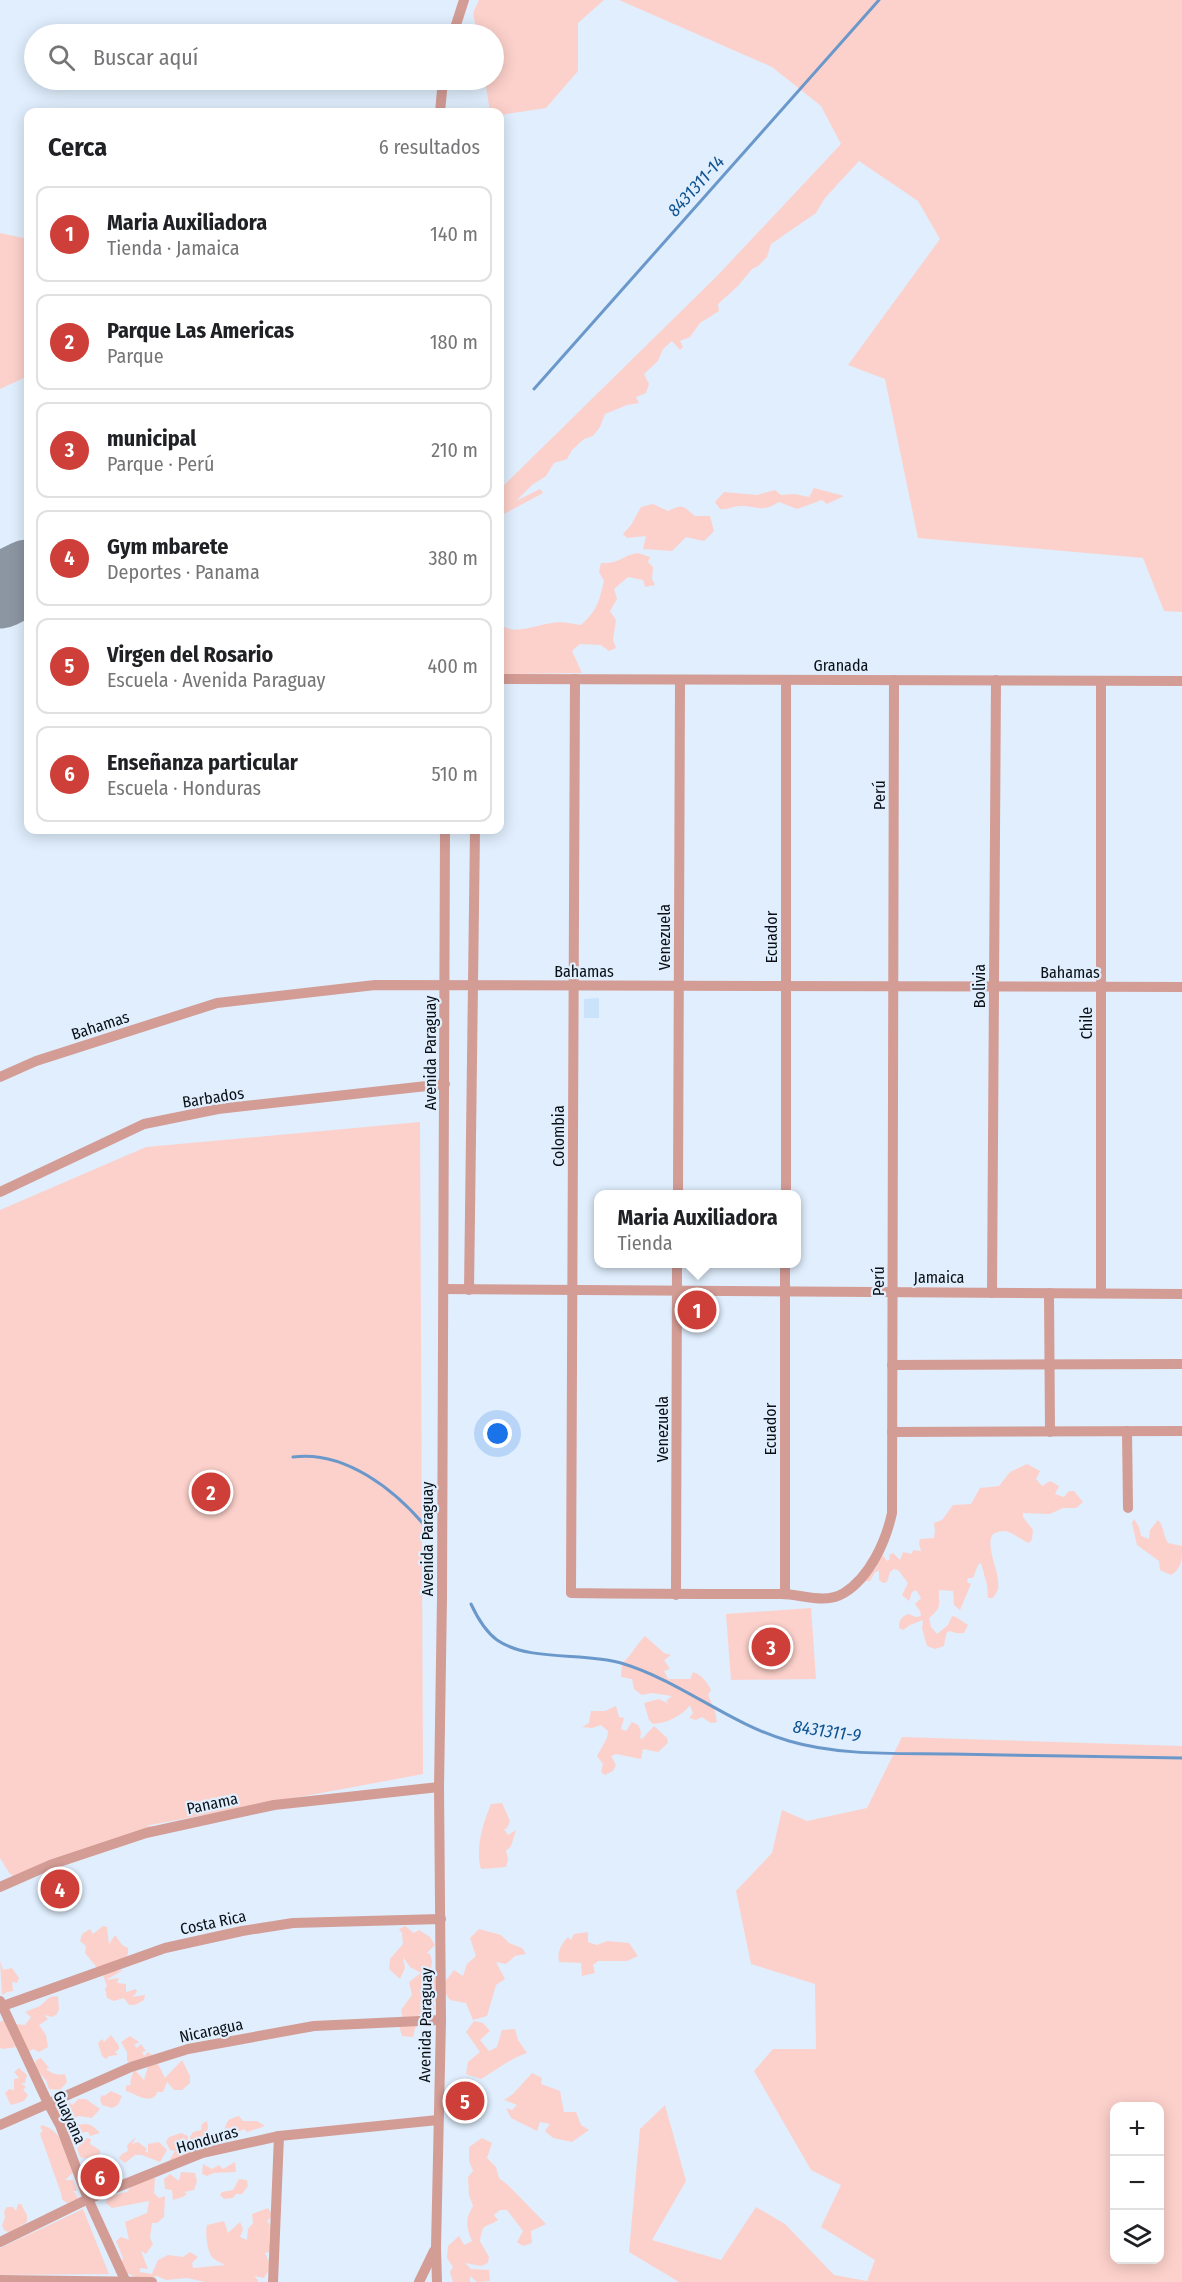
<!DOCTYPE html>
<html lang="es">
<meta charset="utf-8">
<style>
:root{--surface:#fff;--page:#f2f2f2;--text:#202124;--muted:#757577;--line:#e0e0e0;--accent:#cd3f38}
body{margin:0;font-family:"Fira Sans Condensed",sans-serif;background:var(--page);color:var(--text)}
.controls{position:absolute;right:18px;bottom:18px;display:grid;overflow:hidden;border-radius:12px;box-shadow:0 3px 15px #0003}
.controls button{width:54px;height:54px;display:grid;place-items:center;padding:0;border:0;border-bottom:2px solid var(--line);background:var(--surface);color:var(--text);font:30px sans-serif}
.you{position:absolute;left:498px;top:1434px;width:21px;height:21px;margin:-15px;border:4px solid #fff;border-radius:50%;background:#1a73e8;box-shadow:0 0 0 9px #1a73e833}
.badge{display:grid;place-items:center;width:39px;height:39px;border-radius:50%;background:var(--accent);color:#fff;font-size:20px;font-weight:700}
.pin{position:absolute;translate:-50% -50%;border:3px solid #fff;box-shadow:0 2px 6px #0006}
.popup{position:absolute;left:594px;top:1190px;width:207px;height:78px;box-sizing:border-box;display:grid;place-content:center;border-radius:12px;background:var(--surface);filter:drop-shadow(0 2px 4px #0005);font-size:20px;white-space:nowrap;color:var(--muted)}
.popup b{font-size:22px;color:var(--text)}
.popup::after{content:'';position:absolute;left:50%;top:100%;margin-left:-12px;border:12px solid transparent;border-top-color:var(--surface)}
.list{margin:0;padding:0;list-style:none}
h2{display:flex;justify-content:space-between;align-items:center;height:78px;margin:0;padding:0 24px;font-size:26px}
h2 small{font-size:20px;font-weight:400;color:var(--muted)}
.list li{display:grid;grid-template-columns:39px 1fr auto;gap:18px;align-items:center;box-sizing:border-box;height:96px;margin:0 12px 12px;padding:0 12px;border:2px solid var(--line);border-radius:12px}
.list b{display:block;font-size:22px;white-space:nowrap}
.list p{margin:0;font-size:20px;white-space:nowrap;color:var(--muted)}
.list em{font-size:20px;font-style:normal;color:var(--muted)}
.icon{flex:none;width:33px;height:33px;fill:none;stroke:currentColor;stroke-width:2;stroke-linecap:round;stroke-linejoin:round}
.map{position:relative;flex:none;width:1182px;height:2282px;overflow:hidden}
.search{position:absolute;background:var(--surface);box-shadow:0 3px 15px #0003;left:24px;top:24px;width:480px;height:66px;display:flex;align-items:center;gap:15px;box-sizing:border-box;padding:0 21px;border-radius:33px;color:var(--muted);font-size:22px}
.panel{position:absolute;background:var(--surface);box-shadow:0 3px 15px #0003;left:24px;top:108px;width:480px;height:726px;border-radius:12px}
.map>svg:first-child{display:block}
</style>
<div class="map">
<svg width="1182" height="2282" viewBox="0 0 1182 2282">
<rect width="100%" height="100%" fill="#e0eefd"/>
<g fill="#cbe2fb">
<polygon points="599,998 599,1018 584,1018 584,999"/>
<polygon points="104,2162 112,2181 96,2189 86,2173"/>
</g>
<g fill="#fdd1cb" fill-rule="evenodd">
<polygon points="479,0 604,0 578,23 578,71 546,108 500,115 500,112 490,112 485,80 494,80 494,34 477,34 473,13"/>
<polygon points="619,0 1182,0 1182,612 1164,611 1143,558 918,538 885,379 848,365 940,239 918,201 859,161 825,198 816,213 771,244 767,257 758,266 752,269 738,286 718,304 719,311 700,323 690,337 680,341 683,347 680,350 672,341 663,349 658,361 644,374 649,384 646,393 636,397 639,403 627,405 605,414 600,427 593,436 584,439 572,450 567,459 554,463 546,476 532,485 516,501 540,489 543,493 502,515 500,526 500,489 718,275 841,144 821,106 772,67"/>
<polygon points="0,233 28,239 28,376 0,389"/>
<path d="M814,488l30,8 -17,8 -5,-4 -25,9 -18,-7c-18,11 -20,4 -39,4 -7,0 -12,4 -20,3l-5,-7 9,-10 33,3 18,-5 6,5 14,-1 14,3z"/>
<path d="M653,504l15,7c17,-8 14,-5 27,5h15l4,15 -10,10 -18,-4 -14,14 -29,-2 3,-13 -19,2 -4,-4 8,-9 10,-18z"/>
<path d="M638,553l12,4 -2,5 5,5 -1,12 3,6 -10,2 -2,-7 -15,-3 -14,12 3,10 -7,12 6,9 -3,20 3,8 -7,3 -8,-6 -21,-1 -8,7 10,22 -82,1v-50c14,12 35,1 52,-1 9,-2 20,1 29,2 17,-15 18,-24 23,-44l-5,-9 2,-9c20,1 21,-8 37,-10z"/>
<polygon points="420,1122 423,1774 145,1826 163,1826 80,1855 51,1871 39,1871 17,1878 10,1874 0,1858 0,1210 146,1147"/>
<path d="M1027,1464l13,7 -4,8 6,7 8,-5 9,5 -4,8 9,3 5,-6h5l9,11 -7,6h-13l-13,6 -27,-1v4l10,13 -1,9 -3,4c-14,-5 -20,-18 -36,-9 -9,12 8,39 5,55 -1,3 -3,6 -5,9h-5l-1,-13 -6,-22 -3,2 -5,13h-5l-1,4 4,2 -11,26 -6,-5 -1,-14 -14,-1c-1,16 4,16 -10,28l2,9 6,7 11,-9 4,-9 4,1 12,8 -4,8c-17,2 -16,-11 -20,13l-9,3 -8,-3 -5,-18 1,-8 -13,5 -7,5 -4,-2c0,-8 2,-11 9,-14l8,3 5,-1 -1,-5 -5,-7 6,-6 -5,-8 -4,2 -3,9 -7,-6 6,-12 -10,-13 -4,-1 -4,3 -3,10 -4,1 -4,-3v-9l-4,1 -5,9h-5l12,-15v-5l5,-7 5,7 3,-2 -1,-4 4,-2 7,7 3,-8 9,2 1,-4 8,1 -2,-8 1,-4 14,-1 1,-7 -1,-8 8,-3 11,-15 18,-1 9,-16 19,-2 11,-14z"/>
<path d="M1134,1519l5,8 2,9 8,3 1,-9 8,-10c6,6 5,15 10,23l14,3c0,13 0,23 -11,29l-11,-5 -1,-9 -22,-16 -5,-22z"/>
<polygon points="811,1608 816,1679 731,1680 726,1614"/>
<path d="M645,1636l19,17 7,2 -7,5 6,9 -6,2 4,8h22l3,-7c9,3 14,10 18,18l-3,5 7,16 2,11 -6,1 -9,-6 -6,3 -7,-2 4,-5 -3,-8c-8,11 -23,18 -37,19l-4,-4 -5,-17 15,-4 10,5 -3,-3 6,-5 -20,-3 -10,2 -8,-6 -2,-10 -11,-2 1,-14c7,-4 14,-18 23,-27z"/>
<polygon points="616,1706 619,1717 624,1718 621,1729 626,1731 632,1722 638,1725 641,1732 640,1738 642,1739 654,1726 667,1738 668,1743 658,1752 643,1749 641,1759 616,1754 611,1756 616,1765 613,1771 605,1775 601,1772 603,1764 597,1756 607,1738 608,1731 601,1725 592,1728 582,1727 589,1723 591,1711 605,1711"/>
<path d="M902,1737l280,9v536h-503l-50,-30 11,-123 25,-24 21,76 -34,59 69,20 35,-53 29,17 49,51 33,6 8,-21 -54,-33 20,-42 -30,-15 -57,-99 19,-22h43l-1,-65 -64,-20 -15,-73 36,-38 10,-43 25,11 60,-13zM1114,2106h46v154h-46z"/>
<path d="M502,1803l8,18 -3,7 -3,1 4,6 8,-5 -5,16 -5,5 2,8 -2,8 -25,2c-6,-20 2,-46 10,-65z"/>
<polygon points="103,1926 107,1927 109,1944 115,1935 122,1945 128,1948 128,1954 113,1971 123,1970 106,1980 119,1978 117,1983 126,1984 126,1992 136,1989 137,1992 132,1997 145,1995 144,2000 135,2005 129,2005 124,1998 114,2001 107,1998 105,1988 107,1986 103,1975 85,1953 86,1946 80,1941 82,1934 90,1929 93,1934"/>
<polygon points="405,1926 414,1933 419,1930 430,1937 435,1945 427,1953 430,1954 432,1961 431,1969 422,1973 433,1976 438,1983 439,2000 433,2001 435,2009 427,2014 423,2012 418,2016 413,2037 402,2036 398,2022 403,2018 401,2010 412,1995 409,1982 421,1973 410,1967 403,1957 405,1968 400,1979 389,1969 390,1959 403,1944 402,1933 399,1929"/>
<polygon points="479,1929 501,1935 509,1943 522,1948 526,1954 515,1956 506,1964 496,1962 505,1979 496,1985 487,2016 473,2020 466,2003 450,2000 441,1987 454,1970 463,1976 467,1964 476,1956 470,1938"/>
<path d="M588,1932v10l9,3 10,-4 22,2 9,13 -11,5h-29l-5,4 2,8 -13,3 -1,-13 -22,-1c-2,-10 2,-18 9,-25l3,3 3,-6z"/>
<polygon points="0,1961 3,1970 12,1968 19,1978 17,1983 12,1982 13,1991 7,1992 2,1995"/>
<polygon points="58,1996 59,2009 57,2014 52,2017 44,2015 48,2019 39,2025 46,2035 48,2047 39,2052 33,2049 25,2054 16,2024 25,2025 31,2017 25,2012 40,2006 50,1997"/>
<polygon points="4,2020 16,2047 4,2049 0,2048 0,2022"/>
<path d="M474,2021l9,2 7,8 -10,9 9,11 8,-4 5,-17 13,-1 3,11 9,13c-19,7 -29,16 -46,26l-15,-5 2,-12 12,-10 -14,-20z"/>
<polygon points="111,2035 119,2046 119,2049 115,2052 118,2055 109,2056 106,2059 102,2056 98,2043 102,2039 104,2042"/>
<polygon points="130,2036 139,2042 134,2045 137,2048 141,2044 146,2051 142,2052 144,2056 148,2052 152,2055 131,2063 127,2061 127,2052 121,2042"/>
<path d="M41,2058l8,10 -3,1c5,4 12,7 19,5l2,8 -7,8 -11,-1 -3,-9 -11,-12 1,-8z"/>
<path d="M182,2060l8,16v7l-8,7h-8l-7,-8 -4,10h-7l1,2c-9,11 -20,0 -31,-3v-5l5,-1 -1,-2 4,-14 10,11 4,-14 10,-2 7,14z"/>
<polygon points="19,2068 27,2075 25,2083 21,2083 26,2087 23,2090 28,2095 24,2101 11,2105 5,2093 9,2089 14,2090 14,2079 19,2078 14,2072"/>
<polygon points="532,2073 542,2078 541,2084 560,2091 564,2112 576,2112 581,2125 589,2130 572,2142 553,2138 545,2131 550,2124 540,2122 537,2131 511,2118 506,2108 512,2110 517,2105 504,2100 513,2094"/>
<polygon points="111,2091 122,2096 118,2105 112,2108 102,2105 100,2099 102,2095 104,2096"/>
<path d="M78,2099h8l14,10 -8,9 -13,-2 -6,2 6,7c11,-3 14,1 21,8l-10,3 -2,-4 -12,1 -7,5 -4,-18 -8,-5 -1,-7 12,-6 5,3z"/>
<path d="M239,2116l4,5h14l8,5 -18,6 -3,-3 -17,9 -3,-5c2,-11 3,-14 15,-17z"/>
<polygon points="207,2121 208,2127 206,2135 209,2139 205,2142 190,2142 190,2137 193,2132 201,2130 202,2124"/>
<path d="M42,2125c20,5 25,29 33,46l-10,9h8l4,11h-4l3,3 2,5 -11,4 -5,-4 -1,-6 -21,-59 3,-4 -3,-2z"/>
<polygon points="181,2133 188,2136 188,2144 192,2151 191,2154 169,2161 175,2151 170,2150 166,2142 169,2137"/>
<polygon points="136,2137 132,2144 138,2142 147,2149 145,2151 148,2153 148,2144 159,2142 167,2150 160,2162 142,2155 135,2155 125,2163 119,2158 122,2154 128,2151 127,2145"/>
<polygon points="87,2138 91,2139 90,2144 100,2150 100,2156 95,2160 80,2157 77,2148"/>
<path d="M482,2138l10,5 -5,15 9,9 3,11 9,7 38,39 -15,7 1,12 -9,3 -6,-4 6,-11 -16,-21h-7l-6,5 4,5c-13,9 -15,1 -18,21l9,16 -1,6 -7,3 -16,-3 6,6 18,1 1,11 -13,1 -7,-6v6h-17l-3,-10 3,-5 -6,-9 1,-12 11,-10 5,9 8,-4c-6,-14 -7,-22 1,-35l-4,-11 -1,-18 5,-6 -4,-10v-14z"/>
<polygon points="235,2162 236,2172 214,2173 207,2176 202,2174 203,2164 212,2169 219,2165 223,2169"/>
<polygon points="181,2172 195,2173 197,2181 194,2190 184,2192 187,2194 183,2197 173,2200 172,2190 165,2189 164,2179 170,2174 179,2181"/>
<path d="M150,2174l5,4 -1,15 5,5 6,-2 -1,21 -7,6h-5l-2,15 3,6 -7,10 -5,-3 7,18 -8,-1v4l12,2 6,-14 10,-5 15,2 7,-5 8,5 -6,6 1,5 32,-3c-3,-2 -9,-4 -12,-7 -6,-5 -8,-26 -6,-33l17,-4 4,12 12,-11 3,7 -3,8 7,3 1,-11 5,-6 -1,-9 16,-6 5,7 -6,6 3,4 -1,17 5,9 -9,2 6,13 -7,12 -10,-2 4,4v2h-53l-18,-4 -21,2 -9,-4 -19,5 -4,-5 -8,-3 -5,-10 2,-5 -7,-17 5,-4 8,3 -4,-18 22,-9 2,-12 -37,7 -6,-5 2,-7 19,-4 5,-7z"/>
<polygon points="239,2179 247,2180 248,2186 242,2194 236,2194 233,2198 224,2199 220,2195 222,2192 233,2190"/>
<polygon points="18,2204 21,2204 27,2215 27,2221 24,2225 20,2224 23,2227 14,2235 4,2230 2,2225 5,2218 4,2211 7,2207 13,2207 16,2211"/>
<polygon points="83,2209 109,2274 0,2275 0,2248"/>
</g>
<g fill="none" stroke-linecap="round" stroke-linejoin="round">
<g stroke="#6b98ca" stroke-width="3">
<polyline points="534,389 879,0"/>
<path d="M293,1457c52,-7 102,33 133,70"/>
<path d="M471,1604c6,13 14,27 26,36 32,22 87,12 124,23 60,18 108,61 168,78 51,15 109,12 162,13 77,1 154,3 231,4"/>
</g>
<polyline stroke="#8c96a2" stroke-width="75" points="0,591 28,577"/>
<g stroke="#d39c95" stroke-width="10">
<polyline points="453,34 464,0"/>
<polyline points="440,112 443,80"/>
<polyline points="500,679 1182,681"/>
<path d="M575,679l-4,914c70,1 140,1 210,1 21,0 43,11 63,-1 26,-16 42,-52 48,-80l2,-833"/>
<polyline points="1101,681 1101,1293"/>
<polyline points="0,1077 36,1061 217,1003 375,985 1182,987"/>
<polyline points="0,1192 144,1124 218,1109 445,1084"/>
<polyline points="678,1194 680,680"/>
<polyline points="786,1194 786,680"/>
<polyline points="444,1289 1182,1294"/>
<polyline points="469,1290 475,830"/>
<polyline points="992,1293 996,680"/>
<polyline points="1049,1293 1050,1432"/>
<polyline points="892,1365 1182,1364"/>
<polyline points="1127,1431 1128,1508"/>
<polyline points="892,1432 1182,1431"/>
<polyline points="785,1594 785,1264"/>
<polyline points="676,1595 677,1264"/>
<polyline points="0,1887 50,1865 146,1833 274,1805 439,1787"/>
<polyline points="0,2001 48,2103 60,2125 88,2199 125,2280"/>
<polyline points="0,2007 165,1948 242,1931 293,1923 441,1919"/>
<polyline points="0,2125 131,2067 188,2049 314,2026 441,2020"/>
<polyline points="0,2242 88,2199 202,2153 279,2136 438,2120"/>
<polyline points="0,2280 152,2282"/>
<polyline points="273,2282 279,2136"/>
<polyline points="419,2282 434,2251"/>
<polyline points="437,2282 436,2248 441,2020 439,1787 442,1598 445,830"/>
</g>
</g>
<g text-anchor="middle" stroke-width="4.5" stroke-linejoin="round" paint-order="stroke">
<g font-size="16" fill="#090f15" stroke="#e0eefd">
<text x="841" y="671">Granada</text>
<text transform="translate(879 795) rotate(-90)" y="6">Perú</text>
<text transform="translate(664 937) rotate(-90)" y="6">Venezuela</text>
<text transform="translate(771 937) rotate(-90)" y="6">Ecuador</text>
<text x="584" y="977">Bahamas</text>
<text x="1070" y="978">Bahamas</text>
<text transform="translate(979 986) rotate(-90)" y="6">Bolivia</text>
<text transform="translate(1086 1023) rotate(-90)" y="6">Chile</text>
<text transform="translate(100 1025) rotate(-18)" y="6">Bahamas</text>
<text transform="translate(430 1053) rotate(-90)" y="6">Avenida Paraguay</text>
<text transform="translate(213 1097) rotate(-9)" y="6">Barbados</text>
<text transform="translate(558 1136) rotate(-90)" y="6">Colombia</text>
<text x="939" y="1283">Jamaica</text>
<text transform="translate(878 1281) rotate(-90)" y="6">Perú</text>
<text transform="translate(662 1429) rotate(-90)" y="6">Venezuela</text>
<text transform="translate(770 1429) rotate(-90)" y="6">Ecuador</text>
<text transform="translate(427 1539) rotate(-90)" y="6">Avenida Paraguay</text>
<text transform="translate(212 1803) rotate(-12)" y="6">Panama</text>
<text transform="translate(213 1922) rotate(-12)" y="6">Costa Rica</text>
<text transform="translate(425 2025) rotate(-89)" y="6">Avenida Paraguay</text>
<text transform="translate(211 2030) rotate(-12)" y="6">Nicaragua</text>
<text transform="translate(70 2117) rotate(65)" y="6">Guayana</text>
<text transform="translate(207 2139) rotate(-16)" y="6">Honduras</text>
</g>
<g font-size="18" font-style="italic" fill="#105491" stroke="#e0eefd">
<text transform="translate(696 186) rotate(-48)" y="6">8431311-14</text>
<text transform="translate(827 1731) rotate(8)" y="6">8431311-9</text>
</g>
</g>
</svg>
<div class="controls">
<button>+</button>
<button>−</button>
<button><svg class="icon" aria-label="layers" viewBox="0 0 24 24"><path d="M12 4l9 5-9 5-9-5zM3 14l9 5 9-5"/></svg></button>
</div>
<div class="you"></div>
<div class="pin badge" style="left:697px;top:1310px">1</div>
<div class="popup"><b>Maria Auxiliadora</b>Tienda</div>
<div class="pin badge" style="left:211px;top:1492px">2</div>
<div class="pin badge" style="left:771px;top:1647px">3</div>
<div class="pin badge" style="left:60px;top:1889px">4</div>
<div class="pin badge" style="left:465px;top:2101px">5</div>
<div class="pin badge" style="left:100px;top:2177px">6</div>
<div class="search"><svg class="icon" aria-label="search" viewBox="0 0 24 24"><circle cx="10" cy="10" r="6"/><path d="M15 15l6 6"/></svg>Buscar aquí</div>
<section class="panel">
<h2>Cerca<small>6 resultados</small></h2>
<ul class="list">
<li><span class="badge">1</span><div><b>Maria Auxiliadora</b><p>Tienda · Jamaica</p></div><em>140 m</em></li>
<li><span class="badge">2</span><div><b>Parque Las Americas</b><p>Parque</p></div><em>180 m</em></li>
<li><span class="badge">3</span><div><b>municipal</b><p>Parque · Perú</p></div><em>210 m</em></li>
<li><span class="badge">4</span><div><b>Gym mbarete</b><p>Deportes · Panama</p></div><em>380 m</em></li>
<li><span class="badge">5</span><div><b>Virgen del Rosario</b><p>Escuela · Avenida Paraguay</p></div><em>400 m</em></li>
<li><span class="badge">6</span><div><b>Enseñanza particular</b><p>Escuela · Honduras</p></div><em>510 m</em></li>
</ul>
</section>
</div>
